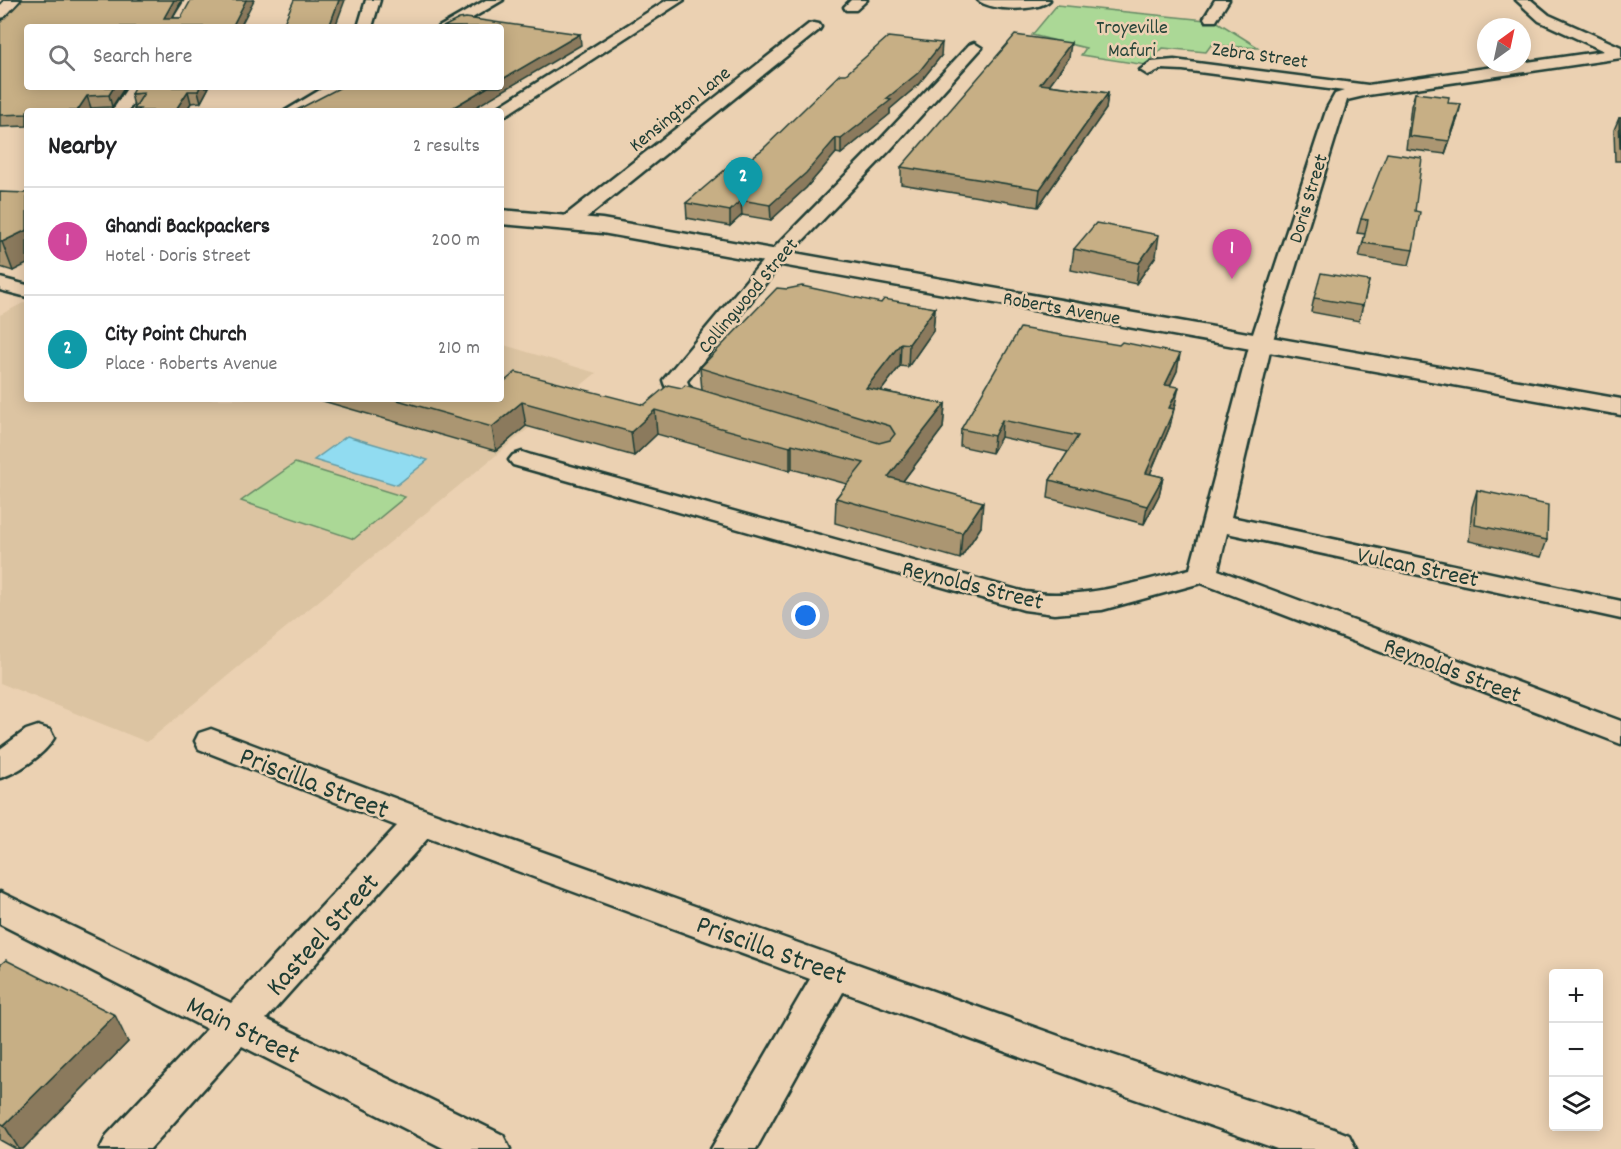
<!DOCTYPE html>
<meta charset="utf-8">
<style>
:root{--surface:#fff;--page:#f6f6f6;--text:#202124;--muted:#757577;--line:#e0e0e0;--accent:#ea580c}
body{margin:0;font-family:Dekko,sans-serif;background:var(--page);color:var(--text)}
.controls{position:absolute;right:18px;bottom:18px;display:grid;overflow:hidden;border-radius:6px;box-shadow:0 3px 15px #0003}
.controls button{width:54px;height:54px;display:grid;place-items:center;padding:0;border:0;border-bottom:2px solid var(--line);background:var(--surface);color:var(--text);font:30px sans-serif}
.compass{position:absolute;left:1477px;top:18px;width:54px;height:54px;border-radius:50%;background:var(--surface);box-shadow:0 3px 15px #0003;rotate:33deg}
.you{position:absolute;left:806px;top:616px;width:21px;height:21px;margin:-15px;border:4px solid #fff;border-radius:50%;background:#1a73e8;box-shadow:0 0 0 9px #1a73e833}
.badge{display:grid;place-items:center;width:39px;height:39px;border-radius:50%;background:var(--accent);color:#fff;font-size:20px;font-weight:700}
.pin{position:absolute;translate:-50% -50px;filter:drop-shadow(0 2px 3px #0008)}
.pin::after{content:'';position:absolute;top:32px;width:21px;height:18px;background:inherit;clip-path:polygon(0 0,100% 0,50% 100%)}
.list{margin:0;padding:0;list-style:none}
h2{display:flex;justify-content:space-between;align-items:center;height:78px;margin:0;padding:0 24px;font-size:26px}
h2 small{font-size:20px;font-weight:400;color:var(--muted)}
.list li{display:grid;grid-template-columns:39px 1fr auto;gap:18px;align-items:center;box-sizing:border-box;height:108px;padding:0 24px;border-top:2px solid var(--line)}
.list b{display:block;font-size:22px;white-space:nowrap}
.list p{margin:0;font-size:20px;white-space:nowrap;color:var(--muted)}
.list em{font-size:20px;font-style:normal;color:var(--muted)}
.icon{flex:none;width:33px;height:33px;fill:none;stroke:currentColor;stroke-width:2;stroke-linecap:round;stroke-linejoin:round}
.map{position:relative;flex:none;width:1621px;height:1149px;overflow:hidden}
.search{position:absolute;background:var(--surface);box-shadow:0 3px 15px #0003;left:24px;top:24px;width:480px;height:66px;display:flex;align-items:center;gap:15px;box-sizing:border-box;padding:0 21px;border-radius:6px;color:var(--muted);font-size:22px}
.panel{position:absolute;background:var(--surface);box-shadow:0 3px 15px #0003;left:24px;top:108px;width:480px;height:294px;border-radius:6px}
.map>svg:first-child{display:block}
</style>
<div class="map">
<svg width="1621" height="1149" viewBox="0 0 1621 1149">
<rect width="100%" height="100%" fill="#ebd1b2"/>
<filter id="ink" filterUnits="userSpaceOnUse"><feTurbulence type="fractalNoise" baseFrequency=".0167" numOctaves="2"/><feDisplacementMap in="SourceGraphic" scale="12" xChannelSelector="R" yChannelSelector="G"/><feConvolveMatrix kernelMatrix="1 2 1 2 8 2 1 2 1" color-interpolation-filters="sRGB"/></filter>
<g filter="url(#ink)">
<polygon fill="#dcc4a2" points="27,301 27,399 501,399 501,344 596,373 147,742 0,683 0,315"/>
<g fill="#abd896" stroke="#658a65" stroke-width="1.5">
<polygon points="1057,5 1216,21 1259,48 1211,45 1206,52 1163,48 1146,65 1081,55 1086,48 1032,35"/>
<polygon points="295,463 405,497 354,539 241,501"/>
</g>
<polygon fill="#91dcf1" stroke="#639ca5" stroke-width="1.5" points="347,436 428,460 397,485 314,460"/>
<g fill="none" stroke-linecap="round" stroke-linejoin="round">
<defs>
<g id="minor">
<polygon points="5,0 20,0 5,17 0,18 0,6"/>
<polygon points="185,0 199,0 182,27 168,27"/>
<polygon points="366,0 380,0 372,27 358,27"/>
<polygon points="486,0 503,0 457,27 439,27"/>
<polygon points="667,0 684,0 506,115 501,116 501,111 492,111"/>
<polygon points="851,0 867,0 856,10 846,10 844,7"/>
<path d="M978,0h72c-11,12 -61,11 -72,0z"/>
<polygon points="1215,0 1229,0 1216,21 1206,21 1204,18"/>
<path d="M1516,0h15l18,15 72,32v11l-253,37 -21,5 -75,243 -41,174 390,84v18l-394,-86 -9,37 403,151v23l-420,-161 -99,27 -48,4 -30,-4 -511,-145 -4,-5 4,-5 9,-3 9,3 494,137c60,8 108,-9 165,-23l60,-226 77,-235 8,-14 9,-3 -161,-21 -22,-1 -13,6 -8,-5 11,-8 23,-2 194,25 236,-34 -65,-30z"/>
<polygon points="814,23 819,24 821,27 819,30 576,226 562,226 559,222 562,218 809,24"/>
<path d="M974,43l8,5 -3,3 -89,99 -106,110 -97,121c5,16 26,13 34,25l-3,5c-22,5 -49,-9 -55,-31l107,-128 108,-110 91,-97z"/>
<polygon points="128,87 144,87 128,111 112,111"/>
<polygon points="325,87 345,87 305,111 285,111"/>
<polygon points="0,278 27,285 27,297 0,290"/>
<path d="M38,726l12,4 4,8c-10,17 -35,34 -54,40v-29l26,-19z"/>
<polygon points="211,729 434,813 1098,1050 1334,1129 1349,1135 1356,1149 1277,1149 1098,1086 843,992 756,1149 711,1149 810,979 428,838 266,1019 503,1135 510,1149 445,1149 242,1046 150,1149 100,1149 107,1135 207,1029 0,924 0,892 231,1003 397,826 199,749 195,741 199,733"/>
</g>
<polygon id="secondary" points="501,210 602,219 1621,399 1621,415 602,233 501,224"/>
</defs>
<use href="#minor" stroke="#1f3d34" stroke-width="5"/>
<use href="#secondary" stroke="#1f3d34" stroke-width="5"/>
<use href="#minor" fill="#ebd1b2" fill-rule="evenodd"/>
<use href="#secondary" fill="#ebd1b2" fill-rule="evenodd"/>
</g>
<g fill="#ab9672" stroke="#1f3d34" stroke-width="1.5">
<polygon points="22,0 182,0 173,18 181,18 254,0 27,87 125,87 112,107 91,108 89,111 27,111 27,126 0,127 0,23"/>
<polygon points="941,56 917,86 890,109 890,114 841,154 836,153 806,188 771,220 742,215 730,226 687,218 686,203 735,170 763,149 846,74"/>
<polygon points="1069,58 1049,85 1108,93 1106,109 1038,207 901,184 901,167"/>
<polygon points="209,87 201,102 191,103 186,111 135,111 134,109 136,106 134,106 131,94"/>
<polygon points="1415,93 1458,117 1445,154 1406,149 1411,106"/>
<polygon points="1619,118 1621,118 1621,161 1615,161 1614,130"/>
<polygon points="0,192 13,271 0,267"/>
<polygon points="1415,211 1413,250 1409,265 1359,257 1365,234 1357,233 1361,219"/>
<polygon points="1074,249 1156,256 1136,284 1071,270"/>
<polygon points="1369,281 1359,321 1311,312 1314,298"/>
<polygon points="881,303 935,308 933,331 908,367 900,366 881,391 945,404 943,428 903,481 981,527 960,559 835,523 836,498 847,484 792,469 790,471 657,434 634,456 526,426 496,451 316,399 501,399 644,405 682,388 702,390 700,368"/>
<polygon points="1177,371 1170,386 1176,405 1173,410 1170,426 1150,474 1163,477 1159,495 1144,524 1048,498 1050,480 1068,452 1001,437 992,453 960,446 961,429"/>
<polygon points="1477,490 1547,540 1541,557 1469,541 1472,507"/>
<polygon points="0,965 128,1042 23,1149 16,1149 0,1140"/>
</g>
<g fill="#8b7a5d" stroke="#1f3d34" stroke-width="1.5">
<polygon points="174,0 182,0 167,27 164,18"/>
<polygon points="246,0 254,0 240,27 232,27"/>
<polygon points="339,0 345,0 335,27 329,27"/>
<polygon points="580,34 581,45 469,111 447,111 488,87 501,87 501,80"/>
<polygon points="942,43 941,56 917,86 890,109 890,114 841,154 841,139"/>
<polygon points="1071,43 1069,58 1038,100 1040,84"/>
<polygon points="114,87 125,87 112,107 109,95"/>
<polygon points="200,87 209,87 201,102 198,91"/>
<polygon points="188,91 191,103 186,111 175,111"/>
<polygon points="1108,93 1106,109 1038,207 1040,189"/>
<polygon points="87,96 91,108 89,111 77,111"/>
<polygon points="1461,104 1458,117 1445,154 1449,141"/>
<polygon points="836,138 836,153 806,188 771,220 770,205"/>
<polygon points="741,200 742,215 730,226 730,211"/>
<polygon points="27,230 27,264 13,271 2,242"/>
<polygon points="1159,235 1156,256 1136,284 1139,263"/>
<polygon points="935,308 933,331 908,367 909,344"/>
<polygon points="901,343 900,366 865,412 866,388"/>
<polygon points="1180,354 1177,371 1162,402 1165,385"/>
<polygon points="1179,387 1170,426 1143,491 1146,473 1169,408"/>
<polygon points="522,402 526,426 496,451 492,427"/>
<polygon points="945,404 943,428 887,502 888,477"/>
<polygon points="655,410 657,434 634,456 631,432"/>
<polygon points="1002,420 1001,437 992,453 994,436"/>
<polygon points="792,444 792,469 790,471 790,447"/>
<polygon points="1163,477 1159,495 1144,524 1147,506"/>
<polygon points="983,502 981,527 960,559 962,533"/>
<polygon points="115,1015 128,1042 23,1149 19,1149 4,1125"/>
</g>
<g fill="#c7af85" stroke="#1f3d34" stroke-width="1.5">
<polygon points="22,0 174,0 164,18 181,18 191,0 246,0 232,27 27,27 27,87 114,87 109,95 87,96 77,111 27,111 27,114 0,115 0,23"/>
<polygon points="294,0 339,0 329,27 282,27"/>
<polygon points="466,18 580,34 501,80 501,27 443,27 459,19"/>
<polygon points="1015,35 1071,43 1040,84 1108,93 1040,189 901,167"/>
<polygon points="888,37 942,43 918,73 886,99 891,100 841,139 836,138 806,173 770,205 741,200 730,211 686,203 726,169 735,170 763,149 840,74 846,74"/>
<polygon points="135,87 200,87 198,91 188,91 175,111 138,111 140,109 134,109 144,93 131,94"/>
<polygon points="341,87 488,87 447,111 295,111"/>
<polygon points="1415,93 1449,97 1448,103 1461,104 1449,141 1409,136"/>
<polygon points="1619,118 1621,118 1621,148 1620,148"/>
<polygon points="1387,153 1422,158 1415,211 1420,212 1413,250 1363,243 1368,220 1361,219"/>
<polygon points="0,192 27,193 27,230 2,242 0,241"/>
<polygon points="1096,223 1159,235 1139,263 1074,249"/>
<polygon points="1321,273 1369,281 1363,306 1314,298"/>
<polygon points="802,286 881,303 884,299 935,308 909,344 901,343 866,388 945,404 888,477 983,502 962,533 836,498 864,463 792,444 790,447 655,410 631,432 522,402 492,427 394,399 501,399 501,384 516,372 644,405 668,385 682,388 685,385 879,443 890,440 895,434 890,426 700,368 777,288 787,289"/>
<polygon points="1020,328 1119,345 1122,342 1180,354 1165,385 1179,387 1169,408 1174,409 1146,473 1163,477 1147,506 1050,480 1078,436 1002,420 994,436 961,429"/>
<polygon points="1477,490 1548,505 1547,540 1475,525"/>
<polygon points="6,960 115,1015 4,1125 0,1123 0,965"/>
</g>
</g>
<g text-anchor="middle" stroke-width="5" stroke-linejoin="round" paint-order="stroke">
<g font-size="20" fill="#264539" stroke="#ebd1b2">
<text x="1132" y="33">Troyeville<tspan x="1132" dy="23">Mafuri</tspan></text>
</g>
<g font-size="20" fill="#1f3d34" stroke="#ebd1b2">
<text transform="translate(1260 54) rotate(8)" y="7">Zebra Street</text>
<text transform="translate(679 108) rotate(-39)" y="7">Kensington Lane</text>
<text transform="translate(1307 198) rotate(-73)" y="7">Doris Street</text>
<text transform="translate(747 295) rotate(-50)" y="7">Collingwood Street</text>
<text transform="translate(1062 307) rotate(10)" y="7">Roberts Avenue</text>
</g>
<g font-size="24" fill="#1f3d34" stroke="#ebd1b2">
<text transform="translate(1418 566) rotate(12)" y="8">Vulcan Street</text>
<text transform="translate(973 584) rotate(14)" y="8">Reynolds Street</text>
<text transform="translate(1453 669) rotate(21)" y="8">Reynolds Street</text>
</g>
<g font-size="28" fill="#1f3d34" stroke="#ebd1b2">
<text transform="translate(315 781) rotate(21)" y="10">Priscilla Street</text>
<text transform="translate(321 933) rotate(-48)" y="10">Kasteel Street</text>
<text transform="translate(772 948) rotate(20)" y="10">Priscilla Street</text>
<text transform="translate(244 1028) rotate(26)" y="10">Main Street</text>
</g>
</g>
</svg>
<div class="controls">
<button>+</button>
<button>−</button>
<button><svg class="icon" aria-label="layers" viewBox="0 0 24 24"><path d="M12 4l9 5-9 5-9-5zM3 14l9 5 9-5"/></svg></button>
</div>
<svg class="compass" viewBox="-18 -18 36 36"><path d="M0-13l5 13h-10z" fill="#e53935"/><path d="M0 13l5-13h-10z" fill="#757577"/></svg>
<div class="you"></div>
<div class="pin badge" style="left:1232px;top:279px;background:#d1479c">1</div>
<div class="pin badge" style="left:743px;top:207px;background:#0f9aa8">2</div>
<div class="search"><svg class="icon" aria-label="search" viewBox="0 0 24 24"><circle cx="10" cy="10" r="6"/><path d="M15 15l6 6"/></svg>Search here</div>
<section class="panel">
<h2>Nearby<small>2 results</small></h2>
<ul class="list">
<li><span class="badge" style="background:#d1479c">1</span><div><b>Ghandi Backpackers</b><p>Hotel · Doris Street</p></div><em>200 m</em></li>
<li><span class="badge" style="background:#0f9aa8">2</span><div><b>City Point Church</b><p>Place · Roberts Avenue</p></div><em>210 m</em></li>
</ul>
</section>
</div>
